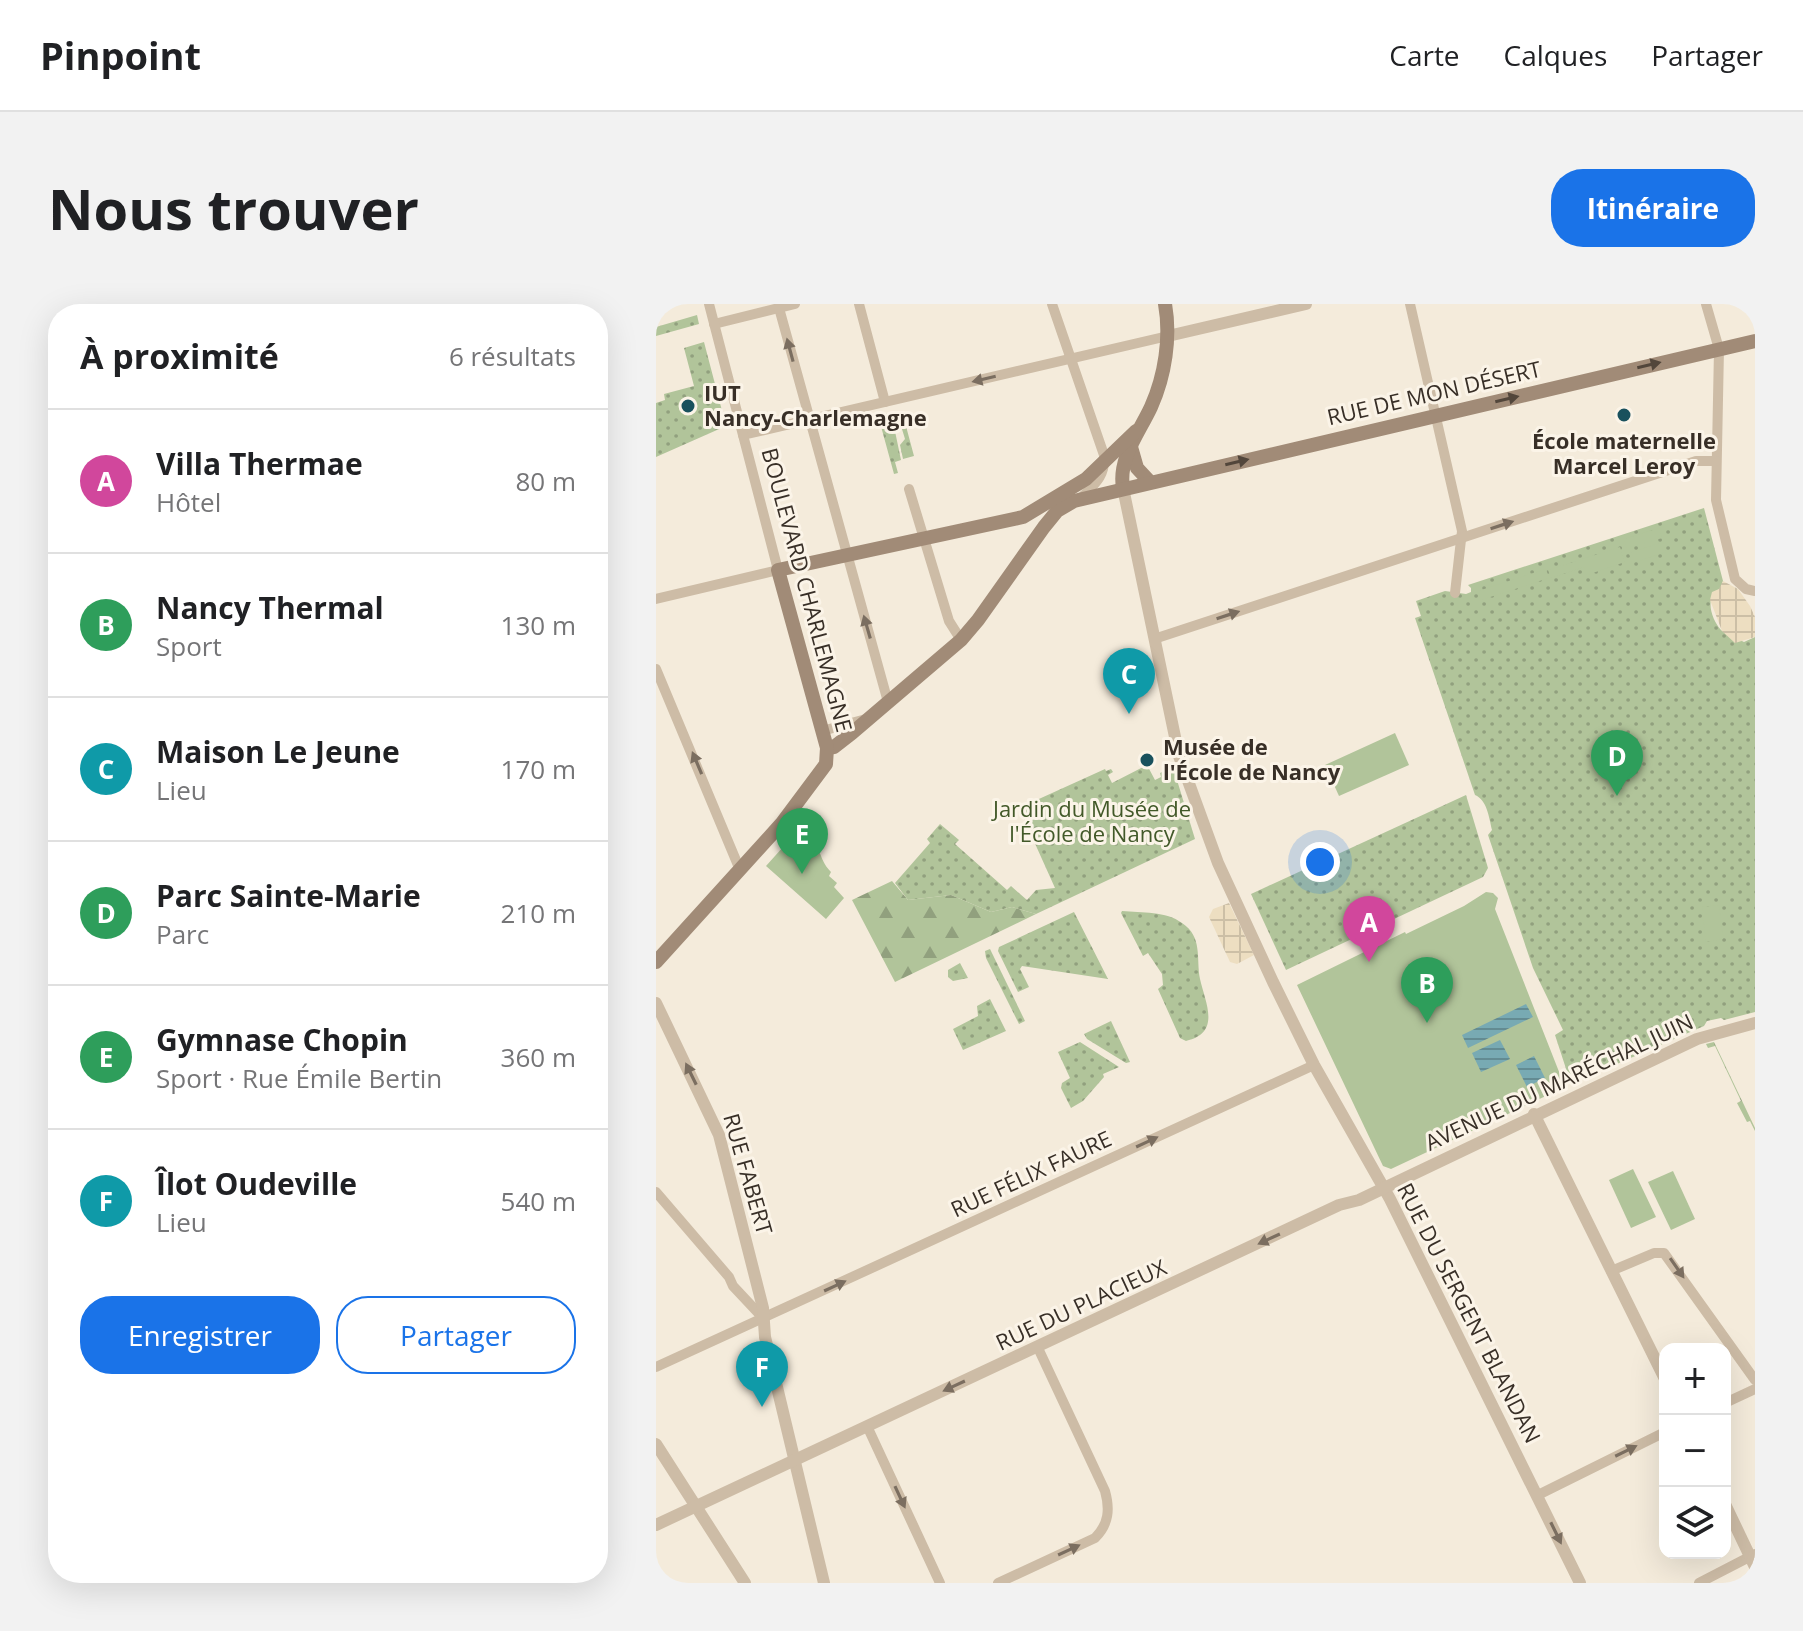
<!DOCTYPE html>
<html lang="fr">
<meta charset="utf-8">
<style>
:root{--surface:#fff;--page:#f2f2f2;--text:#202124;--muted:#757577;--line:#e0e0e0;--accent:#1a73e8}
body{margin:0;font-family:"Open Sans",sans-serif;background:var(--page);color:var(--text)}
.controls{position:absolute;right:24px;bottom:24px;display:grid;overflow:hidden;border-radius:16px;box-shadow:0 8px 32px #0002}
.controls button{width:72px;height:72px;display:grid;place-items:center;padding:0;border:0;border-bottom:2px solid var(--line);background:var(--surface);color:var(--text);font:40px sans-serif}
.you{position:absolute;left:664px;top:558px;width:28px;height:28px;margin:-20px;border:6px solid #fff;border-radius:50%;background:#1a73e8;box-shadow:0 0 0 12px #1a73e833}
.badge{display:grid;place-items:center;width:52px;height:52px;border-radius:50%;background:var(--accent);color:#fff;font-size:26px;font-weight:700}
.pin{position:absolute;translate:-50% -66px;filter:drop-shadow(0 2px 4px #0008)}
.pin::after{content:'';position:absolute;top:42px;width:28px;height:24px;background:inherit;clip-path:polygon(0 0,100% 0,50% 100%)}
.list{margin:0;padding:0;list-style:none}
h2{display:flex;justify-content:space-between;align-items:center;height:104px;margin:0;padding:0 32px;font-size:34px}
h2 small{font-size:26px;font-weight:400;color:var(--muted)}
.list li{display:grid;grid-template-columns:52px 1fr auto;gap:24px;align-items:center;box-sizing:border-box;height:144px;padding:0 32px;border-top:2px solid var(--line)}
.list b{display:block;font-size:30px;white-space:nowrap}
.list p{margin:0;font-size:26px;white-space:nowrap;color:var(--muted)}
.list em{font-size:26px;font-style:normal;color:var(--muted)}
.actions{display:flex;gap:16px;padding:24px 32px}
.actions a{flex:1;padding:18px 0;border:2px solid var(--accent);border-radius:32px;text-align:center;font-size:28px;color:var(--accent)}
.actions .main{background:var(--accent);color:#fff}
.icon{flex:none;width:44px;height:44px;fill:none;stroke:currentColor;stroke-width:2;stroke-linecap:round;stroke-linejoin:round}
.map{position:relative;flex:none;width:1099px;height:1279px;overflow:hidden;border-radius:32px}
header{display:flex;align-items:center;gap:48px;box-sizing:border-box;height:112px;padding:0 40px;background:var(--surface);border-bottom:2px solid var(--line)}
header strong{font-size:38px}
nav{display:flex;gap:44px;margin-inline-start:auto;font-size:28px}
.intro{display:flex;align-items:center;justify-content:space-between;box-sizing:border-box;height:192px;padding:0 48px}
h1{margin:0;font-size:56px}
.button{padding:20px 36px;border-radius:32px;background:var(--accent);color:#fff;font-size:28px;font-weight:700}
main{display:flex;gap:48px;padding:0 48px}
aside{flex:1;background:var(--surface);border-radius:32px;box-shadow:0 8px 32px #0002}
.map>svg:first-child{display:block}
</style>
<header>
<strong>Pinpoint</strong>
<nav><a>Carte</a><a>Calques</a><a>Partager</a></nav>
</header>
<div class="intro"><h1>Nous trouver</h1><a class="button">Itinéraire</a></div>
<main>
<aside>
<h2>À proximité<small>6 résultats</small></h2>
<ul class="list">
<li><span class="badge" style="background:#d1479c">A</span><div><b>Villa Thermae</b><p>Hôtel</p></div><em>80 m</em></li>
<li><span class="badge" style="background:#2e9e5b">B</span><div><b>Nancy Thermal</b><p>Sport</p></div><em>130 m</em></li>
<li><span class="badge" style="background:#0f9aa8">C</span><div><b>Maison Le Jeune</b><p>Lieu</p></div><em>170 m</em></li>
<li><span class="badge" style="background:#2e9e5b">D</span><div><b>Parc Sainte-Marie</b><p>Parc</p></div><em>210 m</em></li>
<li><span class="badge" style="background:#2e9e5b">E</span><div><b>Gymnase Chopin</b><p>Sport · Rue Émile Bertin</p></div><em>360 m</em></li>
<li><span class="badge" style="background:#0f9aa8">F</span><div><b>Îlot Oudeville</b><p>Lieu</p></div><em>540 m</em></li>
</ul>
<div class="actions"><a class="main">Enregistrer</a><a>Partager</a></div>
</aside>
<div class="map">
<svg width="1099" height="1279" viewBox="0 0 1099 1279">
<defs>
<pattern id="grass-dots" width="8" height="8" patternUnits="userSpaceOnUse" patternTransform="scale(2)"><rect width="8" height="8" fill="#b1c49a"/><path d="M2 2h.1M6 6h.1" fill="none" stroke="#91a07e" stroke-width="1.8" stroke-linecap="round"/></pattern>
<pattern id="forest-firs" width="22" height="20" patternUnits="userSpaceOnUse" patternTransform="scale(2)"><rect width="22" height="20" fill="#b1c49a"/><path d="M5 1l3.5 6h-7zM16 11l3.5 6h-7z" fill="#91a07e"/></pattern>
<pattern id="plaza-grid" width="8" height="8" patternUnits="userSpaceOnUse" patternTransform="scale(2)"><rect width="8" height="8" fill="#eddec1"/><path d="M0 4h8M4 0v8" fill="none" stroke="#ccbfa6"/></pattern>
<pattern id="water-rules" width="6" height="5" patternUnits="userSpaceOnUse" patternTransform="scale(2)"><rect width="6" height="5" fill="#78aab3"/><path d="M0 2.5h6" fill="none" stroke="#638b92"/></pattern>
</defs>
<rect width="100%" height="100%" fill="#f4ebdb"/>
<g fill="url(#grass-dots)">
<polygon points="41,11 43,20 0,32 0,23"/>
<polygon points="48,38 70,122 0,153 0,99 9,96 8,90 38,82 28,44"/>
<polygon points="235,108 245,156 239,158 242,169 238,170 223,115 224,112"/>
<polygon points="247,111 258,152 247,155 244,141 249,135 242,112"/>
<path d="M1048,204l19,73 -3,8c-16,7 -9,30 1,41 5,5 17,9 23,12l11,-5v375l-31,8 -3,-2 -14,3 -3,5 -133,58 -16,-49 8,-5 -30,-62 -45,-133 4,-5c-3,-13 -5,-30 -17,-35l-60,-177 6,-2 -5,-15 29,-10 21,3 5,-2v-4l-3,-3z"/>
<polygon points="491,461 499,476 505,473 504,469 517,463 539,535 380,610 356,603 335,608 295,591 252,596 239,579 274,539 271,535 284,520 303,536 299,540 351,586 355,582 371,596 380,586 399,584 363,504 449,465 450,467 455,465 457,468 452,471 456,479"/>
<polygon points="810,491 832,564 827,573 630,666 595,590"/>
<path d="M466,607c20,2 44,0 60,12 21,14 14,35 18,56 5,23 22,54 -14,62l-6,-3 -22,-49 5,-4 -1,-11 -14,-21 -5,3 -22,-43z"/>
<polygon points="418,608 452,675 366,662 364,665 373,683 362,688 342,647 343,643"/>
<polygon points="334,645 369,717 363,720 330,654 329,647"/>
<polygon points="304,659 312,674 297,677 292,673 292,666"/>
<polygon points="334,695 350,727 307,746 297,725 322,712 321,702"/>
<polygon points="455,717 474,758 470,759 431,735 428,730"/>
<polygon points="424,738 463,763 447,770 448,773 427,797 415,804 405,784 406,779 414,774 402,748"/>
<polygon points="1058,738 1099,824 1099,827 1094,817 1091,818 1081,799 1085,797 1059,742 1052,744 1050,740"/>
</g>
<polygon fill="url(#forest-firs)" points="236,577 252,596 295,591 335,608 356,603 380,610 239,678 196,596"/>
<g fill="#b1c49a">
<polygon points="1003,224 1006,234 971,244 968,235"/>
<polygon points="1007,238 1010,248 976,259 973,249"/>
<polygon points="964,243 969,258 931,271 928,263 895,274 892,266"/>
<polygon points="890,265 893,274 825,296 822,287"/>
<polygon points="739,429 753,461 683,492 669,461"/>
<path d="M145,523c21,15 16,31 30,45l-2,4 8,7 -3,4 10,11 -18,21 -60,-53z"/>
<polygon points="830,588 837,589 842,594 839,605 909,783 735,865 727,862 641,681 749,628 750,630 808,602"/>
<polygon points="1063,601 1067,635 1050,638 1046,603"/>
<polygon points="977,865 1000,913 975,924 953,876"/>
<polygon points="1017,867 1039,915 1015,926 992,878"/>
</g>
<g fill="url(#plaza-grid)">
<polygon points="1067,277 1082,285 1094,302 1099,313 1099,333 1079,339 1066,327 1054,296 1056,288 1063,285"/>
<polygon points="573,599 598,651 581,660 574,658 553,613 557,605"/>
</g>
<g fill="url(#water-rules)">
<polygon points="870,700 877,713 812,744 806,731"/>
<polygon points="844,736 854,755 825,768 816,749"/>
<polygon points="878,752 889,774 871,783 860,761"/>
</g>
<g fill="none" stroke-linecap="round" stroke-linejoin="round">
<g stroke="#cdbca6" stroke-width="10">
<polyline points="203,0 229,98"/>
<path d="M396,0l52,151c2,20 -9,29 -22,42"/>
<polyline points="754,0 806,227 799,289"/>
<polyline points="1050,0 1063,45 1060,196 1079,275 1090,285 1099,287"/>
<polyline points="123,4 232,398"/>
<polyline points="58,20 139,0"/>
<polyline points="87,131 512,32"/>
<polyline points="253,185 293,317 305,336"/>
<polyline points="0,295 122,266 53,0"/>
<polyline points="498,335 1040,157 1060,157"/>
<polyline points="0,365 84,566"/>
<polyline points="166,427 210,415"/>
<polyline points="0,888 73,973 77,982 108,1015"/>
<polyline points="955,967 998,949 1008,949 1099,1076"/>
<polyline points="0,1063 658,761"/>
<polyline points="1069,1099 1099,1085"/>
<polyline points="211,1122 284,1279"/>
<polyline points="882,1191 1009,1128"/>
<path d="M342,1279l97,-45c14,-14 15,-29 10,-47l-67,-143"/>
<polyline points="1043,1279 1099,1250"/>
</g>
<g stroke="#cdbca6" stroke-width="12">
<polyline points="512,32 650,0"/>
<polyline points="467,184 523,452 562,559 617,678 658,761 734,895 924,1279"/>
<polyline points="0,699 63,831 107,1004 109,1033 168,1279"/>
<polyline points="878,810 1009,1075"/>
<polyline points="0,1140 89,1279"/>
<polyline points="1069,1200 1099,1263"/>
<polyline points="0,1221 683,901 703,896 1041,735 1099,719"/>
</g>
<g stroke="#a18b77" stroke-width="14">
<polyline points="475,143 481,164 494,178"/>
<path d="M467,184c-5,-30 16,-55 28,-81 14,-31 20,-70 14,-103"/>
<polyline points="171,444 178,443 196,429 305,336 322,316 388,223 401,207 418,197 1099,37"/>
<polyline points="0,658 126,519 170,460 171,444 122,266 367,213 430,175 480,127"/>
</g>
</g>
<defs><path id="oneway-solid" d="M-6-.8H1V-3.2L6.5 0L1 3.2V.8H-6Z" transform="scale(2)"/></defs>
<g fill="#7b6e60">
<use href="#oneway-solid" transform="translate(134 46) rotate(-105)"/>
<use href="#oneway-solid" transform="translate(328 75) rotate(167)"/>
<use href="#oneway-solid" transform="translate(846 221) rotate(-18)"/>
<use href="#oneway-solid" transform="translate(572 311) rotate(-18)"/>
<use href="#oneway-solid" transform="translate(211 323) rotate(-106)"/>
<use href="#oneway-solid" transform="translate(41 459) rotate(-113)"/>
<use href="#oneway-solid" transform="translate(35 770) rotate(-116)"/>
<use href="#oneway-solid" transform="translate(491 838) rotate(-25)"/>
<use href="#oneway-solid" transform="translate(613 935) rotate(155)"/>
<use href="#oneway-solid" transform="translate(1021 964) rotate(55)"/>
<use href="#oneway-solid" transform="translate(179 982) rotate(-25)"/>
<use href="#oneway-solid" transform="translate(298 1082) rotate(155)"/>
<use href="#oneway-solid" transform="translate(970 1147) rotate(-26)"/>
<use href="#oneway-solid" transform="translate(244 1193) rotate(65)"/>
<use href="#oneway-solid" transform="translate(900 1229) rotate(64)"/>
<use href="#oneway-solid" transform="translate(413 1246) rotate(-25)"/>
</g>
<g fill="#52463b">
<use href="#oneway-solid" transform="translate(993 61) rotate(-13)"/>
<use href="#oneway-solid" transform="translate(851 95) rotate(-13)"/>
<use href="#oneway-solid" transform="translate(581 158) rotate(-13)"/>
</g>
<g fill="#19515d" stroke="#fbf4e8" stroke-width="3">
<circle cx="32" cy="102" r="8"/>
<circle cx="968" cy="111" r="8"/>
<circle cx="491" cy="456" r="8"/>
</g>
<g text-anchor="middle" stroke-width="6" stroke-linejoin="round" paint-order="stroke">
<g font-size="22" font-weight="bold" fill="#382f27" stroke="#fbf4e8" text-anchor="start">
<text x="48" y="97">IUT<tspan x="48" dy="25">Nancy-Charlemagne</tspan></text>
<text x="968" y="145" text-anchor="middle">École maternelle<tspan x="968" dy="25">Marcel Leroy</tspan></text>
<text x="507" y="451">Musée de<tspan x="507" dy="25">l'École de Nancy</tspan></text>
</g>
<g font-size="22" fill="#382f27" stroke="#fbf4e8">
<text transform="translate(778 89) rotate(-13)" y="8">RUE DE MON DÉSERT</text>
<text transform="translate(151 286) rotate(75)" y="8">BOULEVARD CHARLEMAGNE</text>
<text transform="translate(903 778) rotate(-25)" y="8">AVENUE DU MARÉCHAL JUIN</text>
<text transform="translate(92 870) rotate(74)" y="8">RUE FABERT</text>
<text transform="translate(375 870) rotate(-25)" y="8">RUE FÉLIX FAURE</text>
<text transform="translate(425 1001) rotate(-25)" y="8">RUE DU PLACIEUX</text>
<text transform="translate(813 1009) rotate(63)" y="8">RUE DU SERGENT BLANDAN</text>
</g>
<g font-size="22" fill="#425929" stroke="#fbf4e8">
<text x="436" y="513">Jardin du Musée de<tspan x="436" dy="25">l'École de Nancy</tspan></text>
</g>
</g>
</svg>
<div class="controls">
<button>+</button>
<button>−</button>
<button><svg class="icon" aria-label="layers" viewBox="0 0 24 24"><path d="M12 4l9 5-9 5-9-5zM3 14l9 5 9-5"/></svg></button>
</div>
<div class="you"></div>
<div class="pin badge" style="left:713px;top:658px;background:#d1479c">A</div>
<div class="pin badge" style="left:771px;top:719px;background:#2e9e5b">B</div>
<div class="pin badge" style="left:473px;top:410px;background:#0f9aa8">C</div>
<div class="pin badge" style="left:961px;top:492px;background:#2e9e5b">D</div>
<div class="pin badge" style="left:146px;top:570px;background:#2e9e5b">E</div>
<div class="pin badge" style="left:106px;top:1103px;background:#0f9aa8">F</div>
</div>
</main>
